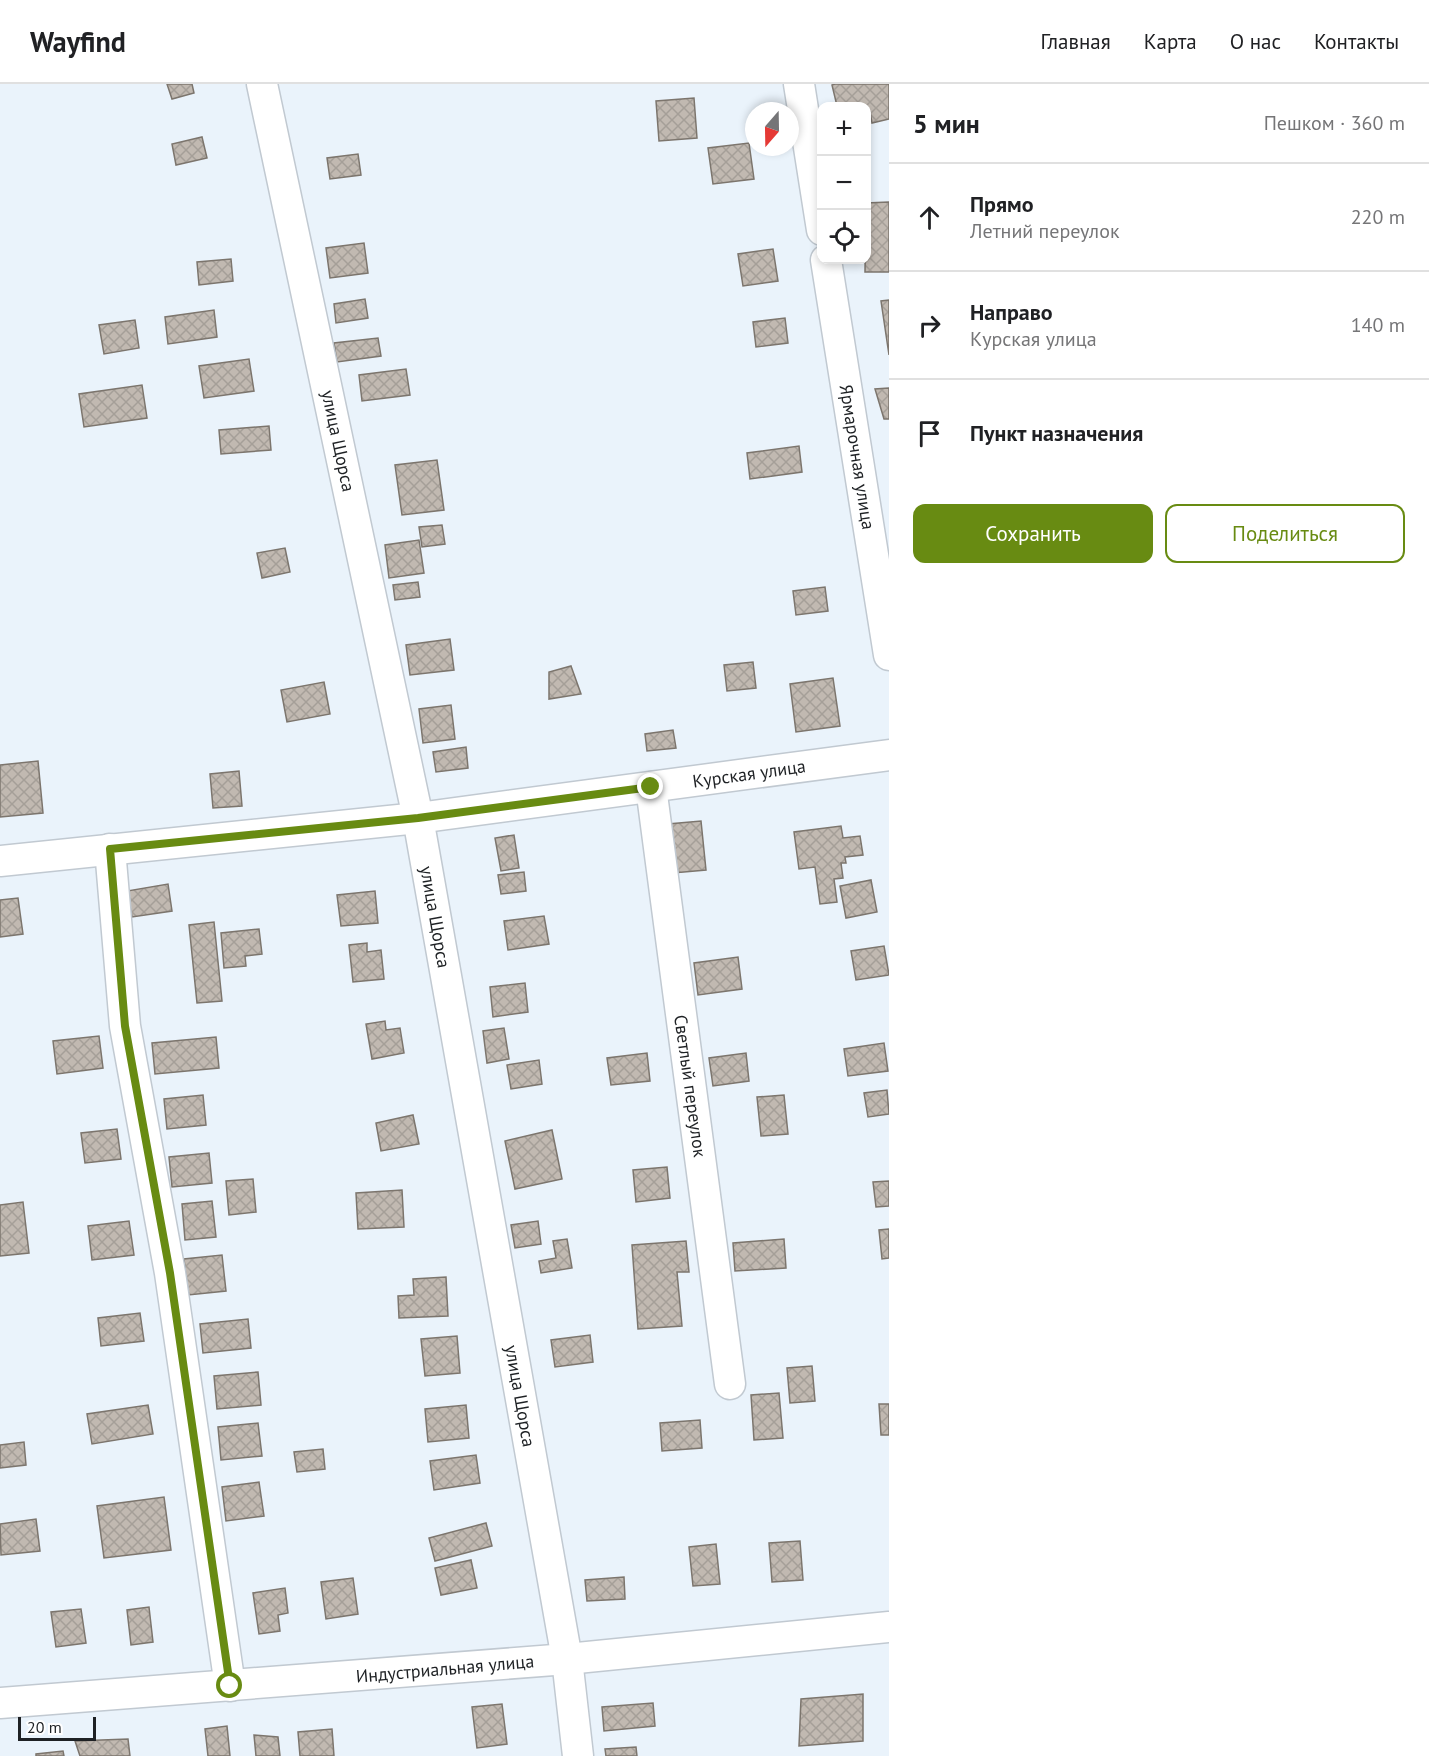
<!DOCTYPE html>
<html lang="ru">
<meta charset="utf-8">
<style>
:root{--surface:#fff;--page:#f2f2f2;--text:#202124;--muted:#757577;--line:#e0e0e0;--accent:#688b12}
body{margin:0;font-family:"PT Sans",sans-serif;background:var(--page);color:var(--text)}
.controls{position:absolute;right:18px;top:18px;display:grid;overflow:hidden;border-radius:12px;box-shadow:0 3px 9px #0003}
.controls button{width:54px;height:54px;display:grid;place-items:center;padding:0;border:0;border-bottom:2px solid var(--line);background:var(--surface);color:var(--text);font:30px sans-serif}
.compass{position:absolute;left:745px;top:18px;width:54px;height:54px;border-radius:50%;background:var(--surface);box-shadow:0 3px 9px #0003;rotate:200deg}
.scale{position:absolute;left:18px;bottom:15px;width:78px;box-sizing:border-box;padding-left:6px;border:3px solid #1e2124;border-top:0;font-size:16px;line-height:21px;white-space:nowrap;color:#1e2124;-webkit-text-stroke:4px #fff;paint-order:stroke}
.stop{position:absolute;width:18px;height:18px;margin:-14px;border:4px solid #688b12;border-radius:50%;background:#fff}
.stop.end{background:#688b12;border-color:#fff;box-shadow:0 2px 6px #0008}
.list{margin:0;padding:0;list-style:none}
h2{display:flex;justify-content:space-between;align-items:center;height:78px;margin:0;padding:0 24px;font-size:26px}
h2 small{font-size:20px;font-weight:400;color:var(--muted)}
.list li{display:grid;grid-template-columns:39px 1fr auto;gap:18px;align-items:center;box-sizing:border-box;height:108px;padding:0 24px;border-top:2px solid var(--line)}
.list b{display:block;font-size:22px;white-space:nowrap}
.list p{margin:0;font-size:20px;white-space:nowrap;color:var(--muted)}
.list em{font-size:20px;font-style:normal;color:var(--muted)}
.actions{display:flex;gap:12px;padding:18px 24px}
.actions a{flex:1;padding:14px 0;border:2px solid var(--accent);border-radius:12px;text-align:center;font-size:21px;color:var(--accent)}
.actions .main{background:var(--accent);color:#fff}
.icon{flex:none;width:33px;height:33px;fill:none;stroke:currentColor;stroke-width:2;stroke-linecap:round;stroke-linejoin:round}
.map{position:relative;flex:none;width:889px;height:1672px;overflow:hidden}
header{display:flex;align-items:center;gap:36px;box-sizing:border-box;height:84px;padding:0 30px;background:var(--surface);border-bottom:2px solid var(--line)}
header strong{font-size:28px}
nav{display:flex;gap:33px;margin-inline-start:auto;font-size:21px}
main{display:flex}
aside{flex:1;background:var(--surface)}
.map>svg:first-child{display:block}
</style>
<header>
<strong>Wayfind</strong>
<nav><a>Главная</a><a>Карта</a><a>О нас</a><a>Контакты</a></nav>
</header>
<main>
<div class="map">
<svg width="889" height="1672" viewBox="0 0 889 1672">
<defs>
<pattern id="building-cross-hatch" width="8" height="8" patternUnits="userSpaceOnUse" patternTransform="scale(1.5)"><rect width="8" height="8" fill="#c1b9b1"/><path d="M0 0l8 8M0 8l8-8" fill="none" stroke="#a59f98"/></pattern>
</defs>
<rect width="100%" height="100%" fill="#eaf3fb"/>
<g fill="url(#building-cross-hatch)" stroke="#7c756d" stroke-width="1.5">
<polygon points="167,0 192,0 194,9 172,15"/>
<polygon points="835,0 889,0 889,35 872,39 870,28 866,29 866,22 837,22 832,1"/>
<polygon points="694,14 697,54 659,57 656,17"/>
<polygon points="202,53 207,74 176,81 172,60"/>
<polygon points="749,59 754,95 713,100 708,64"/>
<polygon points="358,70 361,91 330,95 327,74"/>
<polygon points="889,118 889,188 865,188 866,119"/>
<polygon points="364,159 368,189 330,194 326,164"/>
<polygon points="773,165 778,197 743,202 738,170"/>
<polygon points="231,175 233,197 199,201 197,178"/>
<polygon points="365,215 368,234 336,239 334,220"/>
<polygon points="889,216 889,271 881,217"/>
<polygon points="214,226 217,253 168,260 165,233"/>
<polygon points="785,234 788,259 756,263 753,238"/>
<polygon points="135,236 139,264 104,270 99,241"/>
<polygon points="378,254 381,272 337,278 334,259"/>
<polygon points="249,275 254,307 204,314 199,282"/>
<polygon points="406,285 410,311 362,317 359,291"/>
<polygon points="142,301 147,334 84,343 79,310"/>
<polygon points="889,304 889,335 884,335 875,305"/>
<polygon points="269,342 271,366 221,370 219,346"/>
<polygon points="799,362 802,388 750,395 747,369"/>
<polygon points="437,376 444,426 402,431 395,381"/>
<polygon points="442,441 445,460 422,463 419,443"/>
<polygon points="419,456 424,489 389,494 385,461"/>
<polygon points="285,464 290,488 262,494 257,469"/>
<polygon points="418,498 420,513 395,516 393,501"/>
<polygon points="825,503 828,527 796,531 793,507"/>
<polygon points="450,555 454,586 410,591 406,561"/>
<polygon points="753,578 756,604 727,607 724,581"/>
<polygon points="571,582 581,610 549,615 549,588"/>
<polygon points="833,594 840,642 796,648 790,600"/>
<polygon points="324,598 330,630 287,638 281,606"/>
<polygon points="451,621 455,655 423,659 419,625"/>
<polygon points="673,646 676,664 647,667 645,650"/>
<polygon points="466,663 468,684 436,688 433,668"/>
<polygon points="38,677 43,729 0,733 0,681"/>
<polygon points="239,687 242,722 213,724 210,690"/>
<polygon points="701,737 706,786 673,789 668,740"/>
<polygon points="841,742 843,754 860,752 863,771 845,773 846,779 841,779 843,794 834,795 837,818 820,820 815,783 799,785 794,748"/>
<polygon points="514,751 519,784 501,787 495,754"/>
<polygon points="524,788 526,807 501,810 498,791"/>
<polygon points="871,796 877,828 846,834 840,802"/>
<polygon points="168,800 172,827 132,833 127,807"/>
<polygon points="375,807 378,839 341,842 337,811"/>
<polygon points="18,814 23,850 0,853 0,816"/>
<polygon points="544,832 549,860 508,866 504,837"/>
<polygon points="214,838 222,917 197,919 189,841"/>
<polygon points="259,845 262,870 245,872 246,882 224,884 221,849"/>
<polygon points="367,859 367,868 381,866 384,895 353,898 349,861"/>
<polygon points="884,862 889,891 856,896 851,867"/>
<polygon points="738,873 742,905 698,911 694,879"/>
<polygon points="525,899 528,928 493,933 490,903"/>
<polygon points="385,937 386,946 400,944 404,969 372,975 366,940"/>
<polygon points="504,944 509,975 487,979 483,947"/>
<polygon points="99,952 103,984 57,990 53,957"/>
<polygon points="216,953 219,984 155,990 152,959"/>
<polygon points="884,959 888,987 848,992 844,965"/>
<polygon points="647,969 650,997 611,1001 607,974"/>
<polygon points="746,969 749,997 713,1002 709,974"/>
<polygon points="539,976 542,1000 511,1005 507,981"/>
<polygon points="887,1006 889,1030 868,1033 864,1009"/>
<polygon points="203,1011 206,1041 167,1045 164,1015"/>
<polygon points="784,1011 788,1050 761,1052 757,1013"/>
<polygon points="413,1031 419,1060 381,1067 376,1039"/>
<polygon points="117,1045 121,1075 85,1079 81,1049"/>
<polygon points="552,1046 562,1095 515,1105 505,1057"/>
<polygon points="209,1069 212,1099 172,1103 169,1073"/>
<polygon points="667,1083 670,1114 636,1118 633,1086"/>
<polygon points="253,1095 256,1128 229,1131 226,1097"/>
<polygon points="889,1097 889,1122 876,1123 873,1098"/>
<polygon points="402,1106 404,1143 358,1145 356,1109"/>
<polygon points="212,1117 216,1153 185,1156 182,1120"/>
<polygon points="23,1118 29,1169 0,1172 0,1121"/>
<polygon points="129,1137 134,1171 92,1176 88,1142"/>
<polygon points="538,1137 541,1160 515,1164 511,1141"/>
<polygon points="889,1145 889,1174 882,1175 879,1146"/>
<polygon points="567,1155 572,1184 541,1189 539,1177 556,1174 553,1157"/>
<polygon points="784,1155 786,1184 735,1187 733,1159"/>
<polygon points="686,1157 689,1188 677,1188 682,1242 638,1245 632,1161"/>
<polygon points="222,1171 226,1207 188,1211 184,1175"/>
<polygon points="446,1193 448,1232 399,1234 398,1212 414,1211 413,1195"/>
<polygon points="140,1229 144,1257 101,1262 98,1234"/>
<polygon points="248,1235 251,1264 203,1269 200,1240"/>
<polygon points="590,1251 593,1278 555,1283 551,1256"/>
<polygon points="457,1252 460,1289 425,1292 421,1255"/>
<polygon points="812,1282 815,1317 790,1319 787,1284"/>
<polygon points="258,1288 261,1321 217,1325 214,1292"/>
<polygon points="779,1309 783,1354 754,1356 751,1311"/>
<polygon points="879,1320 889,1320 889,1351 881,1351"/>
<polygon points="148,1321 153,1350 92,1360 87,1330"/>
<polygon points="466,1321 469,1354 428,1358 425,1325"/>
<polygon points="700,1336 702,1364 662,1367 660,1339"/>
<polygon points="258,1339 262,1372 221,1376 218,1343"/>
<polygon points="24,1358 26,1381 0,1384 0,1361"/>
<polygon points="323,1365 325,1385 297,1388 294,1368"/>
<polygon points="476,1371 480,1399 434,1406 430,1377"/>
<polygon points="259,1398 264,1432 226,1437 222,1403"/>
<polygon points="164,1413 171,1466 104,1474 97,1422"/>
<polygon points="36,1435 40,1467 1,1471 0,1440"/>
<polygon points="486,1439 492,1462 435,1477 429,1454"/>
<polygon points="800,1457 803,1496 772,1498 769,1459"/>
<polygon points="716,1460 720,1500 693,1502 689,1463"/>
<polygon points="471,1476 477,1504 441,1511 435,1484"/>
<polygon points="624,1493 625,1515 587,1517 585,1496"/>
<polygon points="353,1494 358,1530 326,1535 321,1498"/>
<polygon points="285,1504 288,1529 278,1531 280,1547 259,1550 253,1509"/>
<polygon points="149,1523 153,1558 131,1561 127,1526"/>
<polygon points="81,1525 86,1559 56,1563 51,1528"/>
<polygon points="863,1610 863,1657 799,1662 801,1615"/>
<polygon points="653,1619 655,1642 604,1647 602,1623"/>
<polygon points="502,1620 507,1660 477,1664 472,1623"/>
<polygon points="227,1642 230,1672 208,1672 205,1645"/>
<polygon points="332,1645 334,1672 300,1672 298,1648"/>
<polygon points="254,1651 278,1653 280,1672 256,1672"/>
<polygon points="128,1655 130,1672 80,1672 75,1657"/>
<polygon points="636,1663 637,1672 606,1672 605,1665"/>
<polygon points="63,1667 64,1672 36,1672 36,1670"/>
</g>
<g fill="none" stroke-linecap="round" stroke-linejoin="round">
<defs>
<g id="street">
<polyline points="262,0 418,734 567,1575 578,1672"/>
<polyline points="799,0 822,146"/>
<polyline points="826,176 889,571"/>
<polyline points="651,703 730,1300"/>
<polyline points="110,765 125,942 170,1189 230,1602"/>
<polyline points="0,777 418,734 889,671"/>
<polyline points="0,1619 567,1575 889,1543"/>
</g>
</defs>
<use href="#street" stroke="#c1c9d1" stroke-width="33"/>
<use href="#street" stroke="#fff" stroke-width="30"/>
</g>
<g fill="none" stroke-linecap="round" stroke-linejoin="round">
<polyline stroke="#688b12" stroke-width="8" points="230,1602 170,1189 125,942 110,765 418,734 651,703"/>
</g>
<g text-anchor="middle" stroke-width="4.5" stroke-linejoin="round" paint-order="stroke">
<g font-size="18" fill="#1e2124" stroke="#fff">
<text transform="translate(338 357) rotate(78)" y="6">улица Щорса</text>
<text transform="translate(857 373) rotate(81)" y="6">Ярмарочная улица</text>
<text transform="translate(749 690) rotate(-8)" y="6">Курская улица</text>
<text transform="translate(435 833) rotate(80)" y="6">улица Щорса</text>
<text transform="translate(690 1002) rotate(82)" y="6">Светлый переулок</text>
<text transform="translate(520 1312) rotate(80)" y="6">улица Щорса</text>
<text transform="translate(445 1585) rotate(-5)" y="6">Индустриальная улица</text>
</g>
</g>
</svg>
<div class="controls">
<button>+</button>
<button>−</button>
<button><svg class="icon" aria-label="locate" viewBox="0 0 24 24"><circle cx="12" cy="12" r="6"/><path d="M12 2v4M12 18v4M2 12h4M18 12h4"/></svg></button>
</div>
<svg class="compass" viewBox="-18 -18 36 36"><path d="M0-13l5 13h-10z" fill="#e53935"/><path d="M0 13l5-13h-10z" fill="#757577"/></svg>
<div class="scale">20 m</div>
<div class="stop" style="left:230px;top:1602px"></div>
<div class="stop end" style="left:651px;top:703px"></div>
</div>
<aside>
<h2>5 мин<small>Пешком · 360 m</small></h2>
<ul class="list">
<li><svg class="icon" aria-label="ahead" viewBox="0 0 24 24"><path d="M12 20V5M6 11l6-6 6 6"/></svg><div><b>Прямо</b><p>Летний переулок</p></div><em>220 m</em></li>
<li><svg class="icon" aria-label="right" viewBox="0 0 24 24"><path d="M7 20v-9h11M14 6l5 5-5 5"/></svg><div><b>Направо</b><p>Курская улица</p></div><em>140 m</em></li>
<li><svg class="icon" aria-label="arrive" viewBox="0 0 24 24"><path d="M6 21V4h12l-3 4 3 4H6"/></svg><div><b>Пункт назначения</b></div></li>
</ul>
<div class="actions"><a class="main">Сохранить</a><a>Поделиться</a></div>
</aside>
</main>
